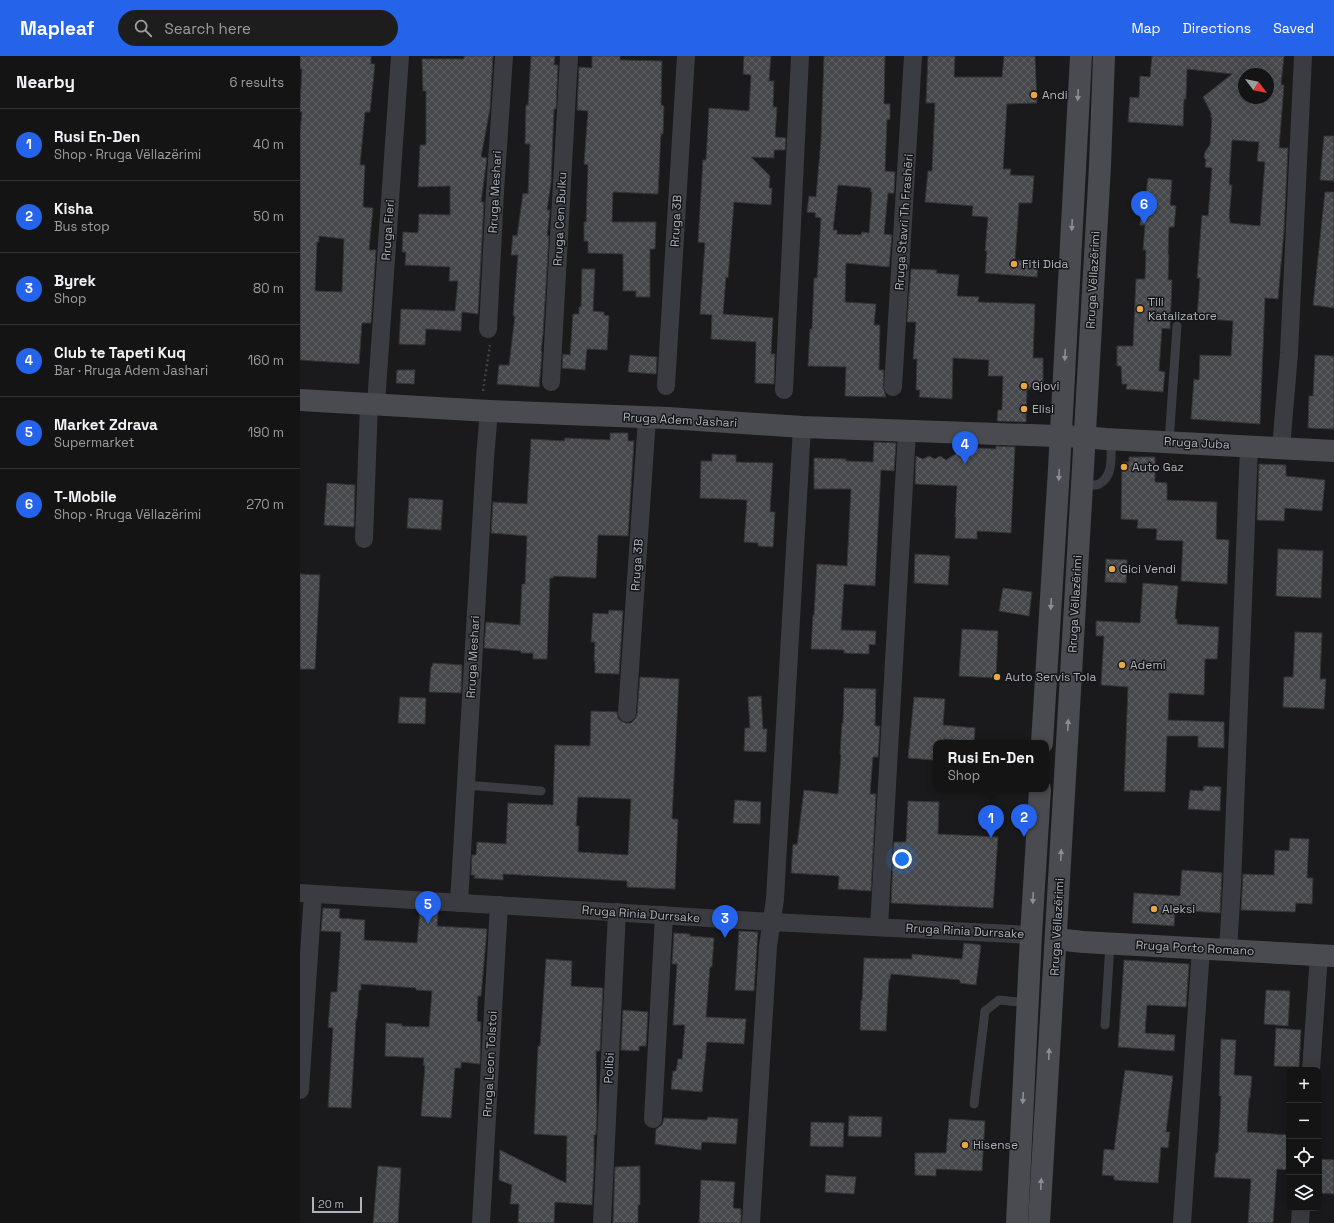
<!DOCTYPE html>
<meta charset="utf-8">
<style>
:root{--surface:#141415;--page:#1d1d1e;--text:#f1f3f6;--muted:#9d9ea0;--line:#333334;--accent:#2563eb}
body{margin:0;font-family:"Space Grotesk",sans-serif;background:var(--page);color:var(--text)}
.controls{position:absolute;right:12px;bottom:12px;display:grid;overflow:hidden;border-radius:8px;box-shadow:0 4px 16px #0002}
.controls button{width:36px;height:36px;display:grid;place-items:center;padding:0;border:0;border-bottom:1px solid var(--line);background:var(--surface);color:var(--text);font:20px sans-serif}
.compass{position:absolute;left:938px;top:12px;width:36px;height:36px;border-radius:50%;background:var(--surface);box-shadow:0 4px 16px #0002;rotate:122deg}
.scale{position:absolute;left:12px;bottom:10px;width:50px;box-sizing:border-box;padding-left:4px;border:2px solid #adb2bb;border-top:0;font-size:11px;line-height:14px;white-space:nowrap;color:#adb2bb;-webkit-text-stroke:3px #151517;paint-order:stroke}
.you{position:absolute;left:602px;top:803px;width:14px;height:14px;margin:-10px;border:3px solid #fff;border-radius:50%;background:#1a73e8;box-shadow:0 0 0 6px #1a73e833}
.badge{display:grid;place-items:center;width:26px;height:26px;border-radius:50%;background:var(--accent);color:#fff;font-size:13px;font-weight:700}
.pin{position:absolute;translate:-50% -33px;filter:drop-shadow(0 1px 2px #0008)}
.pin::after{content:'';position:absolute;top:21px;width:14px;height:12px;background:inherit;clip-path:polygon(0 0,100% 0,50% 100%)}
.popup{position:absolute;left:633px;top:684px;width:116px;height:52px;box-sizing:border-box;display:grid;place-content:center;border-radius:8px;background:var(--surface);filter:drop-shadow(0 1px 3px #0005);font-size:13px;white-space:nowrap;color:var(--muted)}
.popup b{font-size:15px;color:var(--text)}
.popup::after{content:'';position:absolute;left:50%;top:100%;margin-left:-8px;border:8px solid transparent;border-top-color:var(--surface)}
.list{margin:0;padding:0;list-style:none}
h2{display:flex;justify-content:space-between;align-items:center;height:52px;margin:0;padding:0 16px;font-size:17px}
h2 small{font-size:13px;font-weight:400;color:var(--muted)}
.list li{display:grid;grid-template-columns:26px 1fr auto;gap:12px;align-items:center;box-sizing:border-box;height:72px;padding:0 16px;border-top:1px solid var(--line)}
.list b{display:block;font-size:15px;white-space:nowrap}
.list p{margin:0;font-size:13px;white-space:nowrap;color:var(--muted)}
.list em{font-size:13px;font-style:normal;color:var(--muted)}
.icon{flex:none;width:22px;height:22px;fill:none;stroke:currentColor;stroke-width:2;stroke-linecap:round;stroke-linejoin:round}
.map{position:relative;flex:none;width:1034px;height:1167px;overflow:hidden}
header{display:flex;align-items:center;gap:24px;box-sizing:border-box;height:56px;padding:0 20px;background:var(--accent);color:#fff}
header strong{font-size:19px}
nav{display:flex;gap:22px;margin-inline-start:auto;font-size:14px}
.search{width:280px;height:36px;background:var(--page);display:flex;align-items:center;gap:10px;box-sizing:border-box;padding:0 14px;border-radius:22px;color:var(--muted);font-size:15px}
main{display:flex}
aside{flex:1;background:var(--surface)}
.map>svg:first-child{display:block}
</style>
<header>
<strong>Mapleaf</strong>
<div class="search"><svg class="icon" aria-label="search" viewBox="0 0 24 24"><circle cx="10" cy="10" r="6"/><path d="M15 15l6 6"/></svg>Search here</div>
<nav><a>Map</a><a>Directions</a><a>Saved</a></nav>
</header>
<main>
<aside>
<h2>Nearby<small>6 results</small></h2>
<ul class="list">
<li><span class="badge">1</span><div><b>Rusi En-Den</b><p>Shop · Rruga Vëllazërimi</p></div><em>40 m</em></li>
<li><span class="badge">2</span><div><b>Kisha</b><p>Bus stop</p></div><em>50 m</em></li>
<li><span class="badge">3</span><div><b>Byrek</b><p>Shop</p></div><em>80 m</em></li>
<li><span class="badge">4</span><div><b>Club te Tapeti Kuq</b><p>Bar · Rruga Adem Jashari</p></div><em>160 m</em></li>
<li><span class="badge">5</span><div><b>Market Zdrava</b><p>Supermarket</p></div><em>190 m</em></li>
<li><span class="badge">6</span><div><b>T-Mobile</b><p>Shop · Rruga Vëllazërimi</p></div><em>270 m</em></li>
</ul>
</aside>
<div class="map">
<svg width="1034" height="1167" viewBox="0 0 1034 1167">
<defs>
<pattern id="building-cross-hatch" width="8" height="8" patternUnits="userSpaceOnUse"><rect width="8" height="8" fill="#47484c"/><path d="M0 0l8 8M0 8l8-8" fill="none" stroke="#5f6064"/></pattern>
</defs>
<rect width="100%" height="100%" fill="#1a1a1c"/>
<g fill="url(#building-cross-hatch)" stroke="#343438" fill-rule="evenodd">
<path d="M0,0h71v8h4l-5,48h-5l-5,53h5l-2,42 10,1 -4,42h7l-5,73h-9l-3,41 -59,-4v-227l2,-21h-2v-7l2,-36h-2zM19,180l25,3 -2,53 -27,-1 2,-49h2z"/>
<polygon points="164,0 193,0 190,53 181,101 187,102 181,146 184,146 178,258 162,256 161,275 126,273 125,289 99,288 101,253 155,255 158,225 149,225 150,211 105,209 106,196 102,196 103,176 118,177 119,158 150,159 150,130 118,131 120,89 126,89 126,35 123,35 122,3 164,3"/>
<polygon points="231,0 255,0 254,9 258,9 256,53 254,53 251,127 247,154 250,154 247,180 249,180 243,278 241,296 242,296 241,310 239,331 197,328 199,309 209,309 215,260 213,260 218,199 211,199 213,179 217,180 223,137 228,138 230,88 225,88 226,49 228,49"/>
<polygon points="292,0 320,0 320,4 362,5 361,49 364,50 363,78 361,78 358,138 313,136 312,166 356,166 355,193 350,193 350,241 336,241 336,235 323,235 323,198 288,197 288,185 284,185 284,166 286,166 288,109 284,108 288,55 277,54 279,11 292,12"/>
<polygon points="444,0 471,0 469,25 474,25 473,51 477,51 475,81 486,82 485,94 474,94 474,102 451,101 470,120 469,132 472,132 471,149 434,146 428,222 426,221 423,258 473,262 471,298 475,298 474,328 455,327 456,286 411,283 412,259 400,258 405,187 398,186 403,104 406,104 409,52 449,55 451,19 443,18"/>
<path d="M524,0h61l-1,48h6v15l-3,1 -2,51 10,1 -1,21h-6l-4,41 8,1 -3,32 -43,-4 -1,39 31,2 -2,21h6l-1,45h5l-1,17 3,10 -41,-1 1,-29 -38,-1 2,-37h2l2,-51h3l4,-60 -6,-1 1,-4 -9,-1 2,-16 7,1 5,-57zM538,129l33,3 -1,3 2,1 -3,41 -7,-1 -1,3 -24,-1v-4h-4z"/>
<polygon points="628,0 655,0 654,21 702,21 704,0 735,0 737,47 707,48 703,113 711,113 710,119 734,120 732,147 719,147 715,204 738,206 737,221 685,217 687,195 685,195 688,161 672,160 673,150 625,146 628,115 632,115 635,47 626,47"/>
<path d="M852,0h132l-3,29h3l-5,63h9l-4,82 -6,69 -13,-1 -5,126 -69,-5 3,-40 5,1 1,-25 31,1 2,-35 -36,-3 3,-40h-3l5,-63 6,1 4,-48 -7,-1 1,-7 -2,-3 1,-5 5,-7 2,-27h-1v-5l-8,-16 29,-23 -45,-5 -1,30h-2l-1,27 -55,-4 2,-25 9,1 1,-22 10,1zM944,18h24v24h-24zM932,84l27,2 -2,19 8,1 -5,64 -30,-3v-5h-1l3,-33h-3z"/>
<polygon points="1024,80 1034,80 1034,125 1020,124"/>
<polygon points="848,122 872,124 870,149 876,150 874,171 869,171 868,198 869,198 868,224 872,224 870,273 862,272 859,315 865,316 863,336 826,333 827,328 822,328 821,310 817,310 817,290 833,290 836,223 845,223 846,194 843,194 845,169 840,169 842,147 845,147"/>
<polygon points="1025,136 1034,136 1034,252 1013,249"/>
<polygon points="282,213 295,213 293,255 304,256 304,259 309,260 307,294 287,293 285,314 262,312 263,298 270,299 273,258 279,258 279,251 281,251"/>
<polygon points="611,213 637,214 636,217 659,219 657,240 679,241 678,246 735,248 733,302 743,302 743,331 730,331 730,333 727,333 726,366 697,365 698,354 702,354 703,320 688,320 689,304 653,302 652,343 619,341 620,334 616,334 617,303 613,303 616,266 607,266"/>
<polygon points="330,299 357,301 356,318 328,316"/>
<polygon points="1015,299 1034,300 1034,373 1008,372 1009,340 1013,340"/>
<polygon points="97,314 115,314 114,328 96,327"/>
<polygon points="310,377 328,377 328,385 334,385 328,480 298,479 296,522 254,520 253,522 250,522 247,603 233,603 233,597 221,597 221,595 184,592 186,566 220,569 222,528 225,528 227,480 191,477 193,446 227,448 231,383 264,385 265,382 310,384"/>
<polygon points="574,386 596,387 594,415 581,414 575,530 544,528 541,574 576,575 575,589 569,588 569,598 544,597 544,594 511,593 513,559 514,559 517,508 547,510 551,433 514,433 514,402 546,403 546,405 573,406"/>
<polygon points="696,390 715,391 711,477 677,475 677,483 655,482 656,461 655,461 657,430 615,428 616,400 623,403 629,400 635,403 640,400 646,404 660,395 660,391 696,393"/>
<polygon points="412,398 436,399 436,406 473,407 470,456 475,456 473,491 458,490 458,487 444,486 447,444 400,442 401,405 412,405"/>
<polygon points="829,401 855,401 855,426 867,427 867,444 917,446 916,483 929,484 927,528 881,525 883,485 856,484 857,473 837,472 838,464 821,463 822,406 829,406"/>
<polygon points="959,408 986,409 986,420 1025,424 1022,455 985,452 984,465 957,464"/>
<polygon points="27,427 55,429 54,471 24,469"/>
<polygon points="109,442 143,444 141,474 107,472"/>
<polygon points="978,493 1023,495 1021,542 976,540"/>
<polygon points="615,498 650,500 648,529 614,527"/>
<polygon points="806,503 827,504 826,527 805,526"/>
<polygon points="0,518 20,519 15,613 0,613"/>
<polygon points="843,527 878,530 875,563 877,563 877,568 919,571 917,603 905,603 904,639 869,637 868,664 924,666 924,692 898,691 898,680 867,680 865,736 824,735 828,631 801,629 804,580 796,580 796,565 840,567"/>
<polygon points="703,532 732,536 729,560 699,555"/>
<polygon points="309,554 323,555 319,618 295,617 295,605 294,605 295,586 291,586 293,557 308,558"/>
<polygon points="662,573 698,575 696,622 659,620"/>
<polygon points="995,576 1022,577 1020,623 1026,623 1024,653 983,651 984,621 993,621"/>
<polygon points="133,607 162,609 161,637 129,636 131,611 132,611"/>
<path d="M340,621l39,2 -7,140h6l-3,70 -48,-2v-6l-124,-7v6l-29,-2 1,-3h-4l1,-20h4l1,-13 29,2 2,-41 45,2 2,-60 35,1 1,-35 26,1 1,6 3,3 5,2h5l4,-4 2,-5zM278,741l53,2 -3,56 -50,-3 1,-26h-3z"/>
<polygon points="544,632 576,633 575,670 580,670 578,701 573,701 570,738 576,738 571,835 538,833 539,820 491,817 493,788 497,789 504,734 538,738 541,699 540,698 542,667 543,667"/>
<polygon points="461,640 463,673 467,673 466,696 444,695 445,672 450,672 448,641"/>
<polygon points="100,641 126,642 125,668 98,667"/>
<polygon points="614,641 645,643 643,669 675,672 674,686 644,683 643,687 636,687 636,697 634,696 633,704 608,702"/>
<polygon points="904,730 921,731 920,755 888,753 890,734 903,735"/>
<polygon points="435,744 461,746 460,768 433,767"/>
<polygon points="608,745 639,746 638,778 698,781 693,852 591,847 594,786 606,786"/>
<polygon points="990,782 1009,783 1007,822 1013,822 1012,848 996,847 995,856 941,854 943,818 974,819 975,794 989,795"/>
<polygon points="882,814 922,817 920,857 875,854 874,870 832,867 834,837 880,840"/>
<polygon points="23,852 40,853 39,862 65,864 64,884 117,887 120,855 138,856 137,870 187,873 181,940 178,940 177,965 181,966 180,1008 161,1006 161,1012 155,1012 151,1062 121,1060 125,1010 123,1009 124,1002 85,1000 86,967 102,968 102,970 129,971 132,935 116,934 116,932 61,928 61,934 59,934 57,963 56,963 51,1052 28,1051 33,972 28,971 31,936 37,936 41,876 21,875"/>
<polygon points="439,875 458,876 454,935 435,934"/>
<polygon points="374,877 390,878 390,880 414,882 412,911 410,911 406,961 446,963 444,988 407,986 402,1036 371,1033 373,1015 376,1015 378,1003 382,1003 385,969 373,969 377,908 372,908"/>
<polygon points="664,887 681,889 676,929 660,927 660,924 591,918 590,924 589,923 586,975 560,974 561,944 562,945 564,902 612,903 612,898 662,903"/>
<polygon points="246,903 272,905 271,930 303,932 300,995 296,995 297,1060 296,1079 294,1079 294,1111 292,1149 255,1146 254,1167 218,1167 219,1148 210,1148 212,1129 199,1124 200,1094 266,1127 267,1080 234,1078 238,990 240,990"/>
<polygon points="824,904 889,908 886,951 847,949 845,977 875,979 874,995 818,991"/>
<polygon points="966,934 990,935 988,970 964,968"/>
<polygon points="323,954 348,956 346,990 339,990 339,995 321,994"/>
<polygon points="976,972 1001,974 999,1011 974,1010"/>
<polygon points="921,983 936,984 934,1019 952,1020 950,1042 949,1042 947,1076 989,1079 989,1114 977,1113 973,1167 948,1167 951,1123 914,1121 916,1097 918,1097 921,1040 919,1040"/>
<polygon points="825,1014 873,1020 866,1076 870,1076 868,1092 861,1091 858,1127 814,1124 814,1120 802,1119 804,1093 814,1094"/>
<polygon points="549,1060 582,1061 581,1081 548,1080"/>
<polygon points="408,1061 438,1063 436,1088 402,1086 401,1094 355,1088 356,1073 362,1069 364,1062 407,1064"/>
<polygon points="649,1063 685,1065 682,1115 636,1113 636,1120 615,1119 615,1097 646,1097"/>
<polygon points="511,1066 544,1067 543,1091 510,1090"/>
<polygon points="1020,1103 1034,1104 1034,1138 1019,1137"/>
<polygon points="78,1110 101,1112 98,1167 73,1167"/>
<polygon points="340,1110 340,1149 338,1149 338,1167 313,1167 315,1111"/>
<polygon points="526,1119 556,1121 554,1138 525,1136"/>
<polygon points="401,1124 435,1126 433,1152 441,1153 441,1167 399,1167"/>
</g>
<g fill="none" stroke-linecap="round" stroke-linejoin="round">
<polyline stroke="#414347" stroke-width="2.5" stroke-dasharray="2 3" stroke-linecap="butt" points="183,335 190,289"/>
<g stroke="#3b3c41" stroke-width="9">
<polyline points="869,386 877,270"/>
<path d="M782,429c6,0 12,1 17,-1 15,-7 12,-30 12,-44"/>
<polyline points="166,729 241,735"/>
<polyline points="805,969 810,888"/>
<polyline points="674,1048 685,955 699,944 728,947"/>
</g>
<g stroke="#3b3c41" stroke-width="18">
<polyline points="188,273 195,136 204,0"/>
<polyline points="251,326 269,0"/>
<polyline points="366,330 386,0"/>
<polyline points="593,331 613,0"/>
<polyline points="484,334 500,0"/>
<polyline points="76,348 100,0"/>
<polyline points="981,392 989,297 1003,0"/>
<polyline points="64,483 69,348"/>
<polyline points="327,657 347,362"/>
<polyline points="0,837 472,866 731,879"/>
<polyline points="159,847 185,402 189,355"/>
<polyline points="579,871 607,375"/>
<polyline points="928,894 932,829 949,390"/>
<polyline points="1011,1014 1019,899"/>
<polyline points="0,1034 13,838"/>
<polyline points="353,1063 364,859"/>
<polyline points="181,1167 199,849"/>
<polyline points="302,1167 317,856"/>
<polyline points="451,1167 468,890 475,843 502,371"/>
<polyline points="882,1167 901,893"/>
<polyline points="1000,1167 1001,1152"/>
</g>
<g stroke="#494b50" stroke-width="22">
<polyline points="0,344 189,355 368,362 502,371 784,381 806,383 1034,395"/>
<polyline points="742,687 759,413 781,0"/>
<polyline points="756,883 783,886 1034,900"/>
<polyline points="717,1167 731,879 740,733"/>
<polyline points="739,1167 782,429 800,110 804,0"/>
</g>
</g>
<defs><path id="oneway-solid" d="M-6-.8H1V-3.2L6.5 0L1 3.2V.8H-6Z"/></defs>
<g fill="#8a8e96">
<use href="#oneway-solid" transform="translate(778 39) rotate(93)"/>
<use href="#oneway-solid" transform="translate(772 169) rotate(93)"/>
<use href="#oneway-solid" transform="translate(765 299) rotate(93)"/>
<use href="#oneway-solid" transform="translate(759 419) rotate(93)"/>
<use href="#oneway-solid" transform="translate(751 548) rotate(93)"/>
<use href="#oneway-solid" transform="translate(768 669) rotate(-87)"/>
<use href="#oneway-solid" transform="translate(761 799) rotate(-87)"/>
<use href="#oneway-solid" transform="translate(733 842) rotate(93)"/>
<use href="#oneway-solid" transform="translate(749 998) rotate(-87)"/>
<use href="#oneway-solid" transform="translate(723 1042) rotate(93)"/>
<use href="#oneway-solid" transform="translate(741 1128) rotate(-87)"/>
</g>
<g fill="#e9a644" stroke="#151517" stroke-width="1.5">
<circle cx="734" cy="39" r="4"/>
<circle cx="714" cy="208" r="4"/>
<circle cx="840" cy="253" r="4"/>
<circle cx="724" cy="330" r="4"/>
<circle cx="724" cy="353" r="4"/>
<circle cx="824" cy="411" r="4"/>
<circle cx="812" cy="513" r="4"/>
<circle cx="822" cy="609" r="4"/>
<circle cx="697" cy="621" r="4"/>
<circle cx="854" cy="853" r="4"/>
<circle cx="665" cy="1089" r="4"/>
</g>
<g text-anchor="middle" stroke-width="3" stroke-linejoin="round" paint-order="stroke">
<g font-size="12" fill="#adb2bb" stroke="#151517" text-anchor="start">
<text x="742" y="43">Andi</text>
<text x="722" y="212">Fiti Dida</text>
<text x="848" y="250">Tili<tspan x="848" dy="14">Katalizatore</tspan></text>
<text x="732" y="334">Gjovi</text>
<text x="732" y="357">Elisi</text>
<text x="832" y="415">Auto Gaz</text>
<text x="820" y="517">Gici Vendi</text>
<text x="830" y="613">Ademi</text>
<text x="705" y="625">Auto Servis Tola</text>
<text x="862" y="857">Aleksi</text>
<text x="673" y="1093">Hisense</text>
</g>
<g font-size="12" fill="#adb2bb" stroke="#151517">
<text transform="translate(195 136) rotate(-87)" y="4">Rruga Meshari</text>
<text transform="translate(260 163) rotate(-87)" y="4">Rruga Cen Bulku</text>
<text transform="translate(376 165) rotate(-87)" y="4">Rruga 3B</text>
<text transform="translate(604 166) rotate(-86)" y="4">Rruga Stavri Th Frashëri</text>
<text transform="translate(88 174) rotate(-86)" y="4">Rruga Fieri</text>
<text transform="translate(793 224) rotate(-87)" y="4">Rruga Vëllazërimi</text>
<text transform="translate(380 364) rotate(3)" y="4">Rruga Adem Jashari</text>
<text transform="translate(897 387) rotate(3)" y="4">Rruga Juba</text>
<text transform="translate(337 509) rotate(-86)" y="4">Rruga 3B</text>
<text transform="translate(775 548) rotate(-87)" y="4">Rruga Vëllazërimi</text>
<text transform="translate(173 601) rotate(-87)" y="4">Rruga Meshari</text>
<text transform="translate(341 858) rotate(4)" y="4">Rruga Rinia Durrsake</text>
<text transform="translate(757 871) rotate(-87)" y="4">Rruga Vëllazërimi</text>
<text transform="translate(665 875) rotate(3)" y="4">Rruga Rinia Durrsake</text>
<text transform="translate(895 892) rotate(3)" y="4">Rruga Porto Romano</text>
<text transform="translate(190 1008) rotate(-87)" y="4">Rruga Leon Tolstoi</text>
<text transform="translate(309 1012) rotate(-87)" y="4">Polibi</text>
</g>
</g>
</svg>
<div class="controls">
<button>+</button>
<button>−</button>
<button><svg class="icon" aria-label="locate" viewBox="0 0 24 24"><circle cx="12" cy="12" r="6"/><path d="M12 2v4M12 18v4M2 12h4M18 12h4"/></svg></button>
<button><svg class="icon" aria-label="layers" viewBox="0 0 24 24"><path d="M12 4l9 5-9 5-9-5zM3 14l9 5 9-5"/></svg></button>
</div>
<svg class="compass" viewBox="-18 -18 36 36"><path d="M0-13l5 13h-10z" fill="#e53935"/><path d="M0 13l5-13h-10z" fill="#9d9ea0"/></svg>
<div class="scale">20 m</div>
<div class="you"></div>
<div class="pin badge" style="left:691px;top:782px">1</div>
<div class="popup"><b>Rusi En-Den</b>Shop</div>
<div class="pin badge" style="left:724px;top:781px">2</div>
<div class="pin badge" style="left:425px;top:882px">3</div>
<div class="pin badge" style="left:665px;top:408px">4</div>
<div class="pin badge" style="left:128px;top:868px">5</div>
<div class="pin badge" style="left:844px;top:168px">6</div>
</div>
</main>
